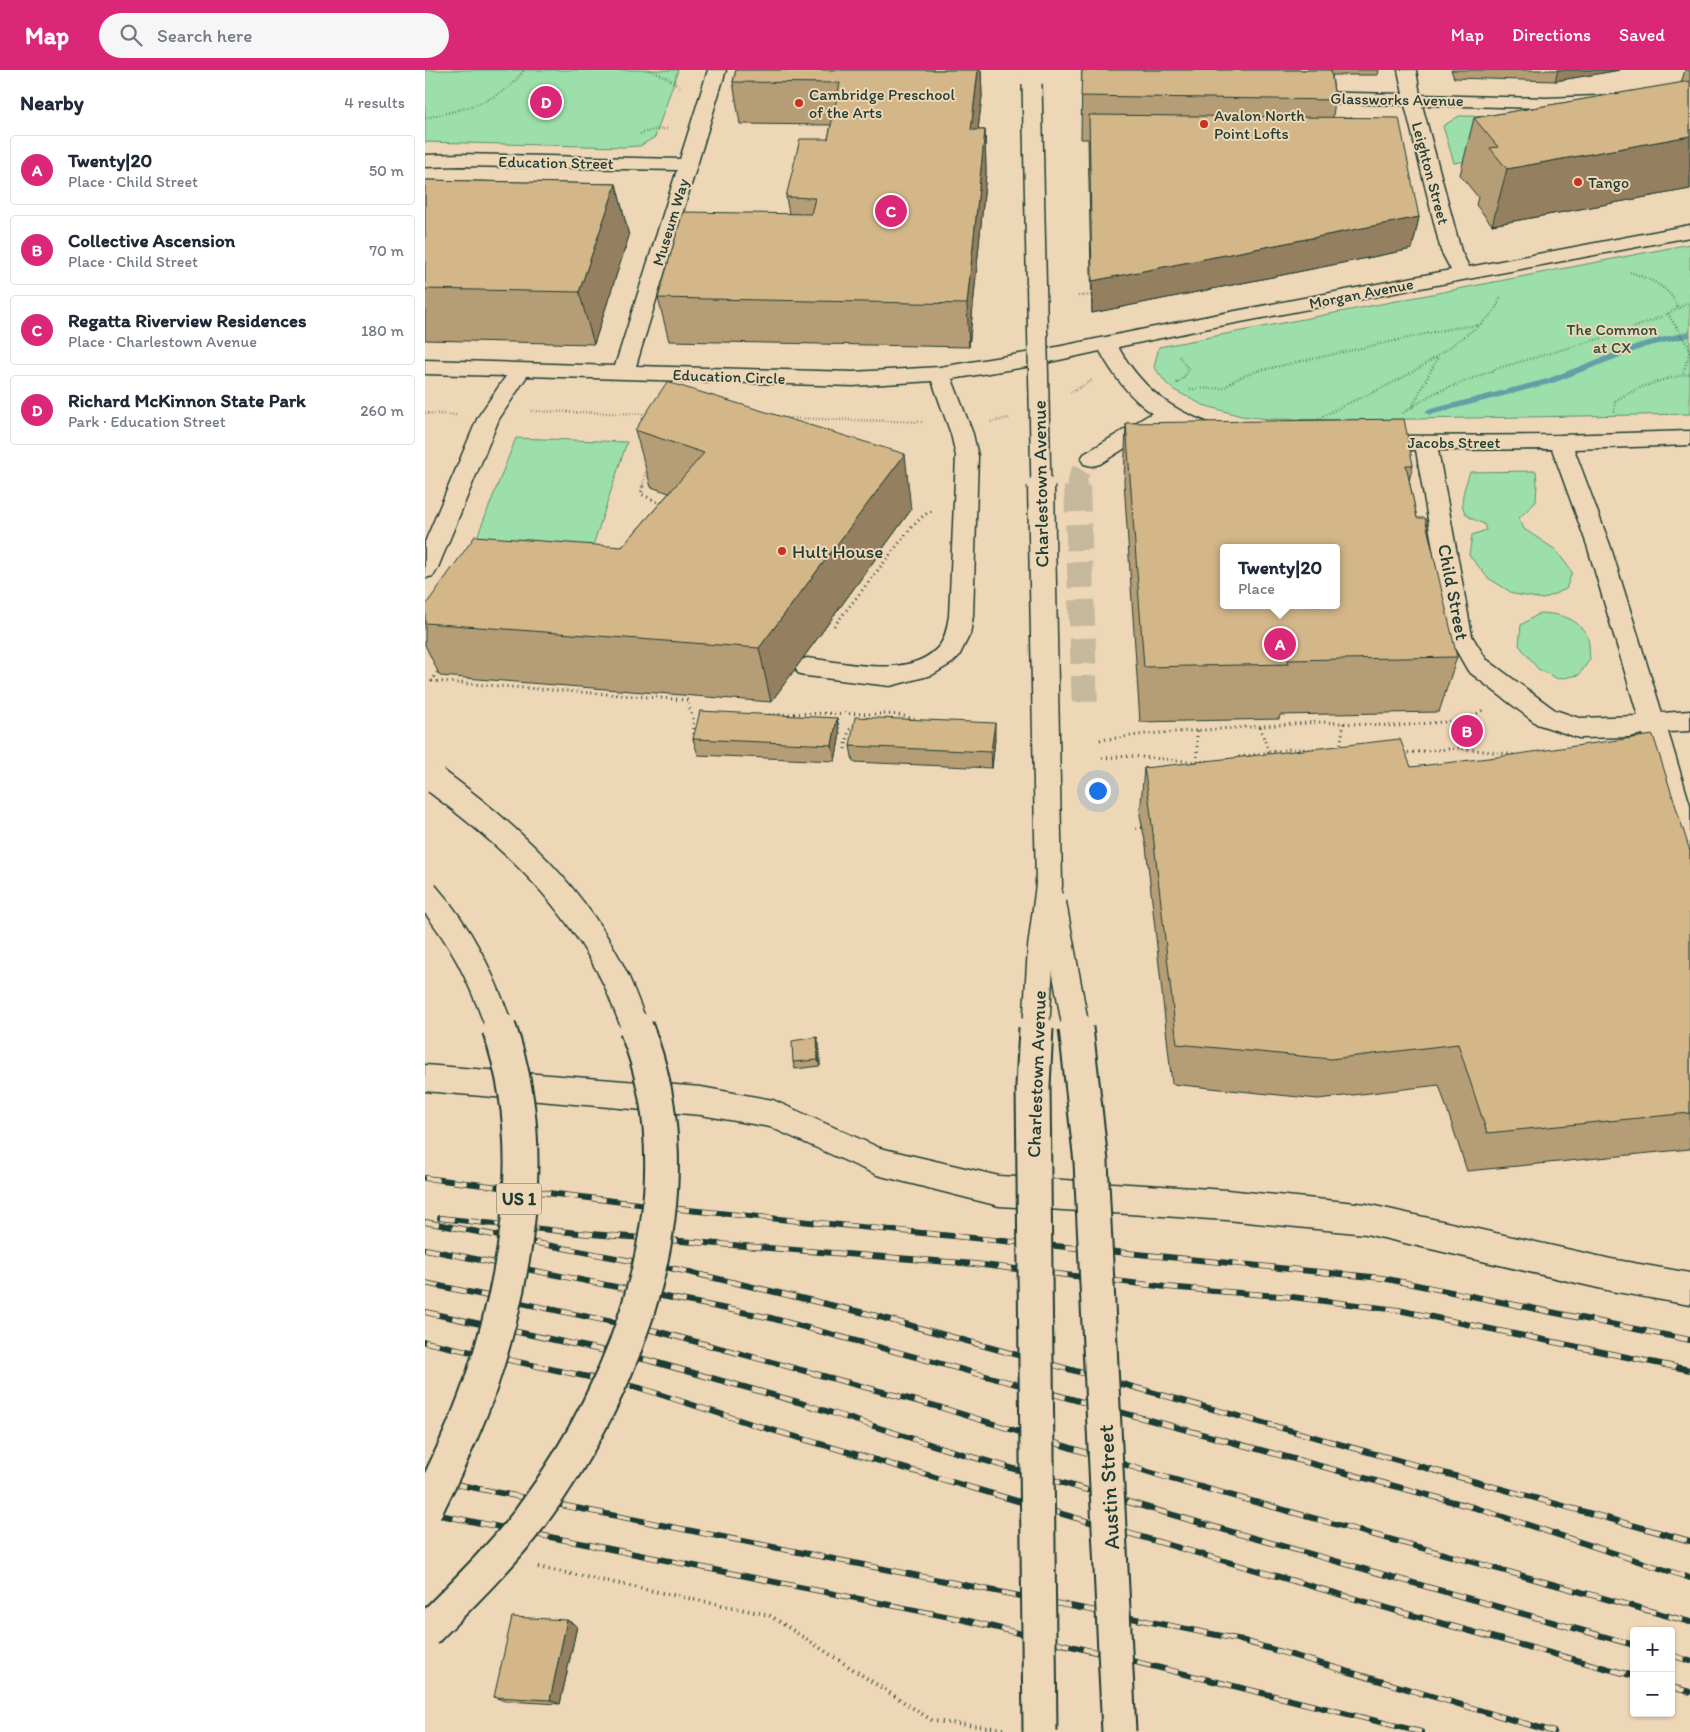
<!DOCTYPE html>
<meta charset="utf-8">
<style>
:root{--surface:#fff;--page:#f6f6f7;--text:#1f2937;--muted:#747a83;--line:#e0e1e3;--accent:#db2777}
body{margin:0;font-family:Itim,sans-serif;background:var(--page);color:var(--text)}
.controls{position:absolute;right:15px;bottom:15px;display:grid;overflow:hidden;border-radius:5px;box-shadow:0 1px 4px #0004}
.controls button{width:45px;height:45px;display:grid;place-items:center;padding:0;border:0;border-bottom:1px solid var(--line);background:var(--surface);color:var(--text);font:25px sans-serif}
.you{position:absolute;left:672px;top:720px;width:18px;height:18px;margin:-12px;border:4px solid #fff;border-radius:50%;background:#1a73e8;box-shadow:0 0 0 8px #1a73e833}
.badge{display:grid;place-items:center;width:32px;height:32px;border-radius:50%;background:var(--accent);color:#fff;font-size:16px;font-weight:700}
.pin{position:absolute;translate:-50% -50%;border:2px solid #fff;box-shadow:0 1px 5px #0006}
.popup{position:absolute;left:795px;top:474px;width:120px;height:65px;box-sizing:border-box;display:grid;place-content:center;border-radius:5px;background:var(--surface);filter:drop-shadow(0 1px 4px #0005);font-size:16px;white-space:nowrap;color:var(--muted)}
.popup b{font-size:19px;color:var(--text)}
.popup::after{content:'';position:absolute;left:50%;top:100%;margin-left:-10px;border:10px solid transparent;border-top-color:var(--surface)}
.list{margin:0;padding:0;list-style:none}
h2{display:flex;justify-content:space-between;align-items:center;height:65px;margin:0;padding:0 20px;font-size:21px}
h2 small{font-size:16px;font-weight:400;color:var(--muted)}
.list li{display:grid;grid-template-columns:32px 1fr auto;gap:15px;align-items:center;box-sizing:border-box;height:70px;margin:0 10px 10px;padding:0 10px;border:1px solid var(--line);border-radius:5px}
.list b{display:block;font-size:19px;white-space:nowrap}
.list p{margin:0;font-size:16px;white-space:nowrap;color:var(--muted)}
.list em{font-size:16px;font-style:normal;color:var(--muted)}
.icon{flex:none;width:28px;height:28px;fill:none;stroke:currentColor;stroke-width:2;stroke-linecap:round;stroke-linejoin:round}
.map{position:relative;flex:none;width:1265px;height:1662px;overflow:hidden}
header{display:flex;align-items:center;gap:30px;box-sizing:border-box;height:70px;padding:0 25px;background:var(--accent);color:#fff}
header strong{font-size:24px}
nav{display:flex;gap:28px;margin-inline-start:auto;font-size:18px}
.search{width:350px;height:45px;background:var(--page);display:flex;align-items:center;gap:12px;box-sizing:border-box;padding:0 18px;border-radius:28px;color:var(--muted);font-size:19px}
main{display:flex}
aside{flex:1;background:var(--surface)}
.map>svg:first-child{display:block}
</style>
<header>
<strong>Map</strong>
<div class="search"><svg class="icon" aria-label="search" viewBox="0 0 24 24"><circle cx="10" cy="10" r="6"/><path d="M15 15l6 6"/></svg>Search here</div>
<nav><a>Map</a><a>Directions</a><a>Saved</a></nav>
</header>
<main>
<aside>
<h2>Nearby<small>4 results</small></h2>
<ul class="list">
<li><span class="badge">A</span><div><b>Twenty|20</b><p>Place · Child Street</p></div><em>50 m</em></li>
<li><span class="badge">B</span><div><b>Collective Ascension</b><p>Place · Child Street</p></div><em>70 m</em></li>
<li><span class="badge">C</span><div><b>Regatta Riverview Residences</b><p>Place · Charlestown Avenue</p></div><em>180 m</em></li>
<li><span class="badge">D</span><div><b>Richard McKinnon State Park</b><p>Park · Education Street</p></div><em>260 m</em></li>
</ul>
</aside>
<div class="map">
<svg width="1265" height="1662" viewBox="0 0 1265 1662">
<rect width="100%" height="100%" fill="#eed7b7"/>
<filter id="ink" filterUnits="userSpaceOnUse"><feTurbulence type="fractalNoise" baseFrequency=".02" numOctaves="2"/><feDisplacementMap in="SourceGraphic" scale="10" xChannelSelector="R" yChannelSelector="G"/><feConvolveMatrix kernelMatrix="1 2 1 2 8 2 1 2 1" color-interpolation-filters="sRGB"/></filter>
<g filter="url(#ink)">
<g fill="#9cdfaa" stroke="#5e8e6f">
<polygon points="0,0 253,0 230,67 215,76 197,77 0,72"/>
<polygon points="1034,46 1166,48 1235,58 1029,93 1018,56"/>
<polygon points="1265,174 1265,344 937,350 844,349 816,346 778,335 749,320 741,313 729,297 734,277"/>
<polygon points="91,368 202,372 160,500 41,495"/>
<path d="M1111,401l1,12 -1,19 -17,16 5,11 32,21 16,22 -6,17 -23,10 -29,-5 -26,-16 -19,-23 3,-20 14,-5 -2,-6c-5,-2 -12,-5 -16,-8 -12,-11 -2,-31 2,-44z"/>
<path d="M1115,543c19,1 37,4 47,23 3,6 2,17 3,23l-11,16 -21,4 -20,-10 -19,-24 2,-20z"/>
</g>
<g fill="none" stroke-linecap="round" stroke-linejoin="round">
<polygon fill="#639fa4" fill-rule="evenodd" points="1265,261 1265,267 1221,277 1128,313 1005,345 1000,342 1002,340 1122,309 1215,273"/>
<path stroke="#c5b89d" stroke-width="19" stroke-dasharray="19 10" stroke-linecap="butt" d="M652,418c0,-14 5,-21 15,-29"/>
<polyline stroke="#c5b89d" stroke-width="26" stroke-dasharray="26 12" stroke-linecap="butt" points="652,416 660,636"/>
<defs>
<g id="minor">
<path d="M283,0h18l-90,296 217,6 87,-5 92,-15 177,-36 242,-46 -10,-19 -36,-146 -107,-3 -6,-1 -3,-4 3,-4 6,-1 105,2 -5,-24h18l4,25 126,3 51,-2 6,1 3,4 -3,4 -6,1 -51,2 -124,-3 39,146 8,16 221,-42v12l-481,91 -91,19c28,48 60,68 112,83l3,5 -3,5c-18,5 -48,-10 -64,-18l-66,42 -8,2 -8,-2 -3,-5 3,-5 68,-41c-23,-16 -39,-38 -52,-62l-68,15 -80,13 21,55 5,22 -5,160 -3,18 -11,22 -7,7 -20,12 -42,11 -83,-10 -9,-3 -3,-6 3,-6 9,-3c38,4 104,23 133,-13 6,-8 7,-19 9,-29l7,-160 -5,-22 -19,-53 -79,5 -326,-10 -28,43 -62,151 -4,6 -8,2v-36l53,-125 28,-41 -81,-2v-14l190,6 62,-196 -217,-4 -35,1v-12l35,-1 220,5z"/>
<path d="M1265,361v14l-116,4 36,96 52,168 28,-2v20l-22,1 22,73v54l-9,-3 -4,-8 -34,-114 -14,3 -50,1 -42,-14 -69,-53 -20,-35 -32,-186h-44l-8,-2 -3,-5 3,-5 8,-2 188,-1zM1127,379l35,96 51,171 -59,2 -24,-8 -69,-51 -14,-23 -34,-186z"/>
<polygon points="0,995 276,1017 348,1030 455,1078 574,1106 802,1120 941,1134 1186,1189 1265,1203 1265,1235 1186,1221 941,1164 802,1150 574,1136 452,1105 345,1057 276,1045 0,1021"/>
</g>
</defs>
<use href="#minor" stroke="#1f3d34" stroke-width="3"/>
<g stroke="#1f3d34" stroke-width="2.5" stroke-dasharray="0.5 2.5" stroke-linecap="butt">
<polyline points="224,0 243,8 256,18"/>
<polyline points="657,0 657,12"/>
<path d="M0,48c36,-8 77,-16 99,-48"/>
<polyline points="215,64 228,60 243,59"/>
<path d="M1205,202c19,7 42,15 48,37"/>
<polyline points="653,226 670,225"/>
<polyline points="1243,244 1265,279 1258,305"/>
<polyline points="752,313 760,306 763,299 754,286"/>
<polyline points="765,319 799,318 811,309 832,301 1028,258 1055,255"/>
<polyline points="645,323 668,310"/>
<polyline points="987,337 1013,287"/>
<polyline points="106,341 225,344"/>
<path d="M1189,342l1,-11c24,-15 47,-22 75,-27"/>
<polyline points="0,343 31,345"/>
<polyline points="978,343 1007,324 1077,297 1198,262 1236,247 1265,232"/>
<polyline points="358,348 499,352"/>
<path d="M891,351c24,-16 51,-25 76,-38 27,-13 51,-31 74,-48 15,-11 31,-21 35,-40"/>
<polyline points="566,352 584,348"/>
<polyline points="217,418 222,396"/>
</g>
<g stroke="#1f3d34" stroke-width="3" stroke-dasharray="1 4" stroke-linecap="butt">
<polyline points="218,416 216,424 237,434"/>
<polyline points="409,556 486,458 499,445 507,441"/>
<polyline points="15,598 7,611 262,630 268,649 269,669"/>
<path d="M344,645c33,-2 67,-2 100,-1 17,0 33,-1 49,7"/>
<polyline points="835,657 844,683"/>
<polyline points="772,661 772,692"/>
<polyline points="675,670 721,664 897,652 971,656 1041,650 1058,640"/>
<polyline points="420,679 424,660 430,655"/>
<polyline points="915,679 919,652"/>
<polyline points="978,683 1034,678 1091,685"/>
<polyline points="814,687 865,679 890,679"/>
<polyline points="677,688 705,686 772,692 783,691"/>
<polyline points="711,758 721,757"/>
</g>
<polyline stroke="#1f3d34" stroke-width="4" stroke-dasharray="1 4.5" stroke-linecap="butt" points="113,1497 344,1545 508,1651 578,1659"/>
<use href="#minor" fill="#eed7b7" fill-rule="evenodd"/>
<defs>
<g id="rail">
<polyline points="0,1108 263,1140 957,1208 1265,1270"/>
<polyline points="15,1148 153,1163 550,1194 741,1217 867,1227 973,1240 1265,1300"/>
<polyline points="0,1152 255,1200 444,1244 1265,1471"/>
<polyline points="0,1179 342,1247 1051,1438 1265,1508"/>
<polyline points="0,1213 231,1261 514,1337 743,1408 1265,1552"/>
<polyline points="0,1242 222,1290 373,1332 517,1378 786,1456 1209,1575"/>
<polyline points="0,1272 215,1318 330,1355 979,1543 1209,1606"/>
<polyline points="0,1408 812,1569 1129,1662"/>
<polyline points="0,1442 540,1550 996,1662"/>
<polyline points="1246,1585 1265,1591"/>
<polyline points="1246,1617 1265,1622"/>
</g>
</defs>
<use href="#rail" stroke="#1f3d34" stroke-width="6"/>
<use href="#rail" stroke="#eed7b7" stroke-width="4.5" stroke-dasharray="14" stroke-linecap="butt"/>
<defs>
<polyline id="major-bridge-far2" points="607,14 616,418"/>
<g id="major-bridge-far1">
<polyline points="628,833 651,959"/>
<polyline points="611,959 616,878 624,815 616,416"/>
</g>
<g id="major-bridge">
<polyline points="611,958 608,1016 615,1662"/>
<polyline points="651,958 666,1092 694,1662"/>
</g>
<g id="highway-bridge-far1">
<path d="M11,711c73,54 140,115 180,199 7,16 13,33 20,49"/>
<path d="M0,823c37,42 56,84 75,136"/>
</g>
<g id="highway-bridge">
<path d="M0,1441c20,-41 40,-82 55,-125 38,-113 60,-243 19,-358"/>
<path d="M0,1562c36,-37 74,-73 105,-114 100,-134 172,-327 106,-490"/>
</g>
</defs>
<use href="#major-bridge-far2" stroke="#1f3d34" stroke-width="22" stroke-linecap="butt"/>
<use href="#major-bridge-far1" stroke="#1f3d34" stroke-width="29" stroke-linecap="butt"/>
<use href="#major-bridge" stroke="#1f3d34" stroke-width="37" stroke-linecap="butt"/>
<use href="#highway-bridge-far1" stroke="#1f3d34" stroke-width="29" stroke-linecap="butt"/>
<use href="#highway-bridge" stroke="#1f3d34" stroke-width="37" stroke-linecap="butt"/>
<use href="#major-bridge-far2" stroke="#eed7b7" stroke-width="19"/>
<use href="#major-bridge-far1" stroke="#eed7b7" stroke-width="26"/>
<use href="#major-bridge" stroke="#eed7b7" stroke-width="33"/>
<use href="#highway-bridge-far1" stroke="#eed7b7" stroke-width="26"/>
<use href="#highway-bridge" stroke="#eed7b7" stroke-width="33"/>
</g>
<g fill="#b59d76" stroke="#1f3d34">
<polygon points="311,0 556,0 557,26 553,60 560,60 561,103 544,277 244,271 233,228 364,144 361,127 403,69 406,55 315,54 308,12"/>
<polygon points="657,0 954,0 953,5 907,5 910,30 908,47 994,147 987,179 667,243 663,69 656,69"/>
<polygon points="1026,0 1195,0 1130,11 1029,8"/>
<polygon points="1260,0 1265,0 1265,119 1067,155 1051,135 1053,127 1035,105 1049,48 1256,13"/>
<polygon points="0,110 191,114 204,166 169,274 0,270"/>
<polygon points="701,353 988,395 984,411 992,448 1032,587 1014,642 855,645 854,649 715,652 699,412"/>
<polygon points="210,360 486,440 346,632 15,606 0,575 0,536 197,477 244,423 226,417"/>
<polygon points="412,648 415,664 410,691 273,685 268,669"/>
<polygon points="570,669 567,698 428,692 425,676"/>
<polygon points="986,697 1265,781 1265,1079 1042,1101 1014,1015 893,1029 747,1014 721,776 715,745 719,698"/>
<polygon points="394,974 395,996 370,999 368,992"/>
<polygon points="142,1550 152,1556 135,1634 80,1631 69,1627"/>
</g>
<g fill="#948060" stroke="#1f3d34">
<polygon points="553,0 556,0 557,26 548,102 546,60"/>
<polygon points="1133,0 1195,0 1130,11"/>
<polygon points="560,60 561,103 544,277 542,234"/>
<polygon points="1265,66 1265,119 1067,155 1082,99"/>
<polygon points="191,114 204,166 169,274 154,222"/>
<polygon points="994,147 987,179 667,243 667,211"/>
<polygon points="480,384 486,440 346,632 334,578"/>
<polygon points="412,648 415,664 410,691 407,675"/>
<polygon points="570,653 570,669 567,698 566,682"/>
<polygon points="392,967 394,974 395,996 393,990"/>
<polygon points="142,1550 152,1556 135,1634 125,1630"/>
</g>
<g fill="#d3b789" stroke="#1f3d34" fill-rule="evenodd">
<polygon points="311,0 553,0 546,60 560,60 542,234 233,228 258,142 386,144 390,128 361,127 375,69 403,69 415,13 308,12"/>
<polygon points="657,0 906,0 910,30 656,26"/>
<polygon points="1265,11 1265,66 1082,99 1065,78 1073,77 1049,48"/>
<polygon points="664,45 974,48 994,147 667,211"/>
<polygon points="0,110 191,114 154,222 0,219"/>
<polygon points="242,312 480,384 334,578 0,553 0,536 50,466 197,477 279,383 210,360"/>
<path d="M979,349l9,46h-7l11,53h8l32,139 -169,3 1,4 -145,3 -18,-244zM799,478h112v57h-112z"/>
<polygon points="275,641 412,648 407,675 268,669"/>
<polygon points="430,647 570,653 566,682 425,676"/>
<polygon points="1228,665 1265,781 1265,1043 1062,1063 1033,974 906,989 752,974 724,729 719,698 975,669 986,697 1072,687"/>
<polygon points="392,967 393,990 368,992 367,971"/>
<polygon points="87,1547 142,1550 125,1630 69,1627"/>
</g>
</g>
<g fill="#c8321e" stroke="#eed7b7" stroke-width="2">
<circle cx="374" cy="33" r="5"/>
<circle cx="779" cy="54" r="5"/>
<circle cx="1153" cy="112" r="5"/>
<circle cx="357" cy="481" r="5"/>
</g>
<g text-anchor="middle" stroke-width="4" stroke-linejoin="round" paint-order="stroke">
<g font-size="16" fill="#1f3d34" stroke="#eed7b7" text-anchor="start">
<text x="384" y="30">Cambridge Preschool<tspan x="384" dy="18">of the Arts</tspan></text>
<text x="789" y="51">Avalon North<tspan x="789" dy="18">Point Lofts</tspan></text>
<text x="1163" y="118">Tango</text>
</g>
<g font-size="16" fill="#1f3d34" stroke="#eed7b7">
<text transform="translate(972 29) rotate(1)" y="6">Glassworks Avenue</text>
<text transform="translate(131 92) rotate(1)" y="6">Education Street</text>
<text transform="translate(1006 103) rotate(75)" y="6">Leighton Street</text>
<text transform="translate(245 152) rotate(-73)" y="6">Museum Way</text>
<text transform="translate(936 223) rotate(-11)" y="6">Morgan Avenue</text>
<text transform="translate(304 306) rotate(2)" y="6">Education Circle</text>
<text x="1029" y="378">Jacobs Street</text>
</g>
<g font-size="16" fill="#2c4d40" stroke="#eed7b7">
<text x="1187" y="265">The Common<tspan x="1187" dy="18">at CX</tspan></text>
</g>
<rect fill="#eed7b7" stroke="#5d6b5b" stroke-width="1" x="71.5" y="1113.5" width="45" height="31" rx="4"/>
<g font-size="18" font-weight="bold" fill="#1f3d34">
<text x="94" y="1135">US 1</text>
</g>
<g font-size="19" fill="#1f3d34" stroke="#eed7b7">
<text transform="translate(615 414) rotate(-91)" y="7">Charlestown Avenue</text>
<text transform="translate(1029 522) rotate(79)" y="7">Child Street</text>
<text transform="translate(611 1004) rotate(-88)" y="7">Charlestown Avenue</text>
</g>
<g font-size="19" fill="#1f3d34" stroke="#eed7b7" text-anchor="start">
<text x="367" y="488">Hult House</text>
</g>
<g font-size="22" fill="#1f3d34" stroke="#eed7b7">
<text transform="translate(683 1417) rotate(-93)" y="8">Austin Street</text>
</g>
</g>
</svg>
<div class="controls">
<button>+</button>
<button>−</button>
</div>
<div class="you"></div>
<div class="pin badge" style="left:855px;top:574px">A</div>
<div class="popup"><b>Twenty|20</b>Place</div>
<div class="pin badge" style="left:1042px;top:661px">B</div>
<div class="pin badge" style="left:466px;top:141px">C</div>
<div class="pin badge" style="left:121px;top:32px">D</div>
</div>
</main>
